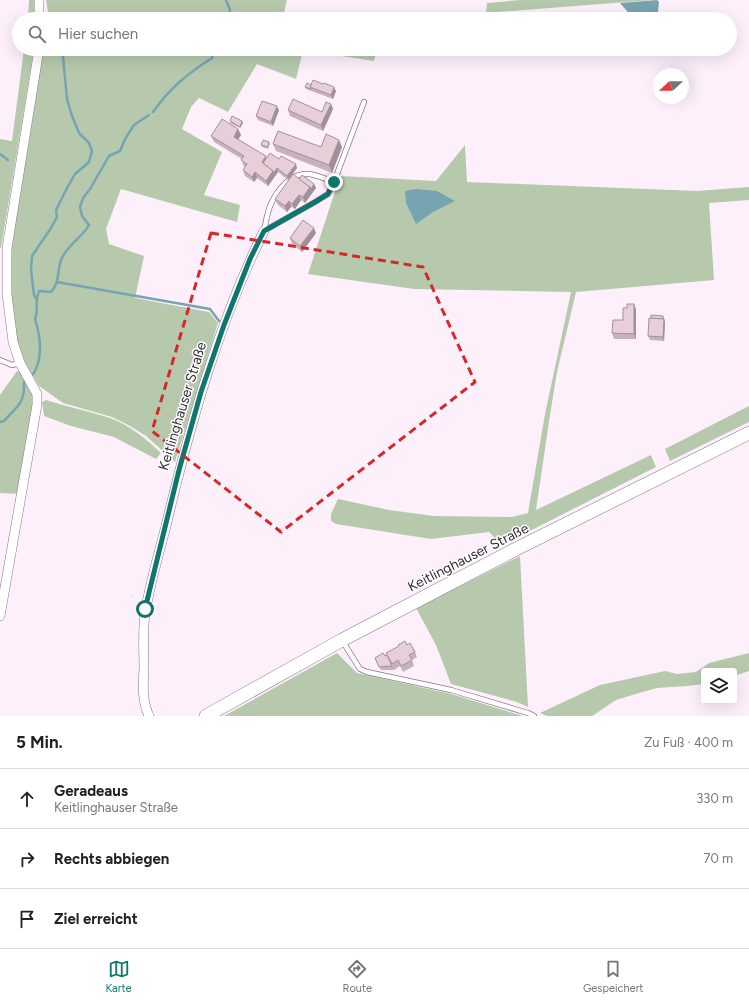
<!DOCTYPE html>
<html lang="de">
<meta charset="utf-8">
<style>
:root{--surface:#fff;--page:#f6f6f6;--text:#222;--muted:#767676;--line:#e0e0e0;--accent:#0f766e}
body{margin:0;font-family:Figtree,sans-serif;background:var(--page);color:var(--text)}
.controls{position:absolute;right:12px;bottom:12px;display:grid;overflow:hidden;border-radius:4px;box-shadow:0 4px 16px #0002}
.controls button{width:36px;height:36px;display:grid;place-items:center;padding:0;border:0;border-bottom:1px solid var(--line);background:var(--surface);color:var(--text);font:20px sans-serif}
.compass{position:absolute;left:653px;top:68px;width:36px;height:36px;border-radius:50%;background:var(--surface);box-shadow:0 4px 16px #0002;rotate:249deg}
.stop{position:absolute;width:12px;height:12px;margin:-9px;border:3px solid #0f766e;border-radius:50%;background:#fff}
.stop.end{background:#0f766e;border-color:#fff;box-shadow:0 1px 4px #0008}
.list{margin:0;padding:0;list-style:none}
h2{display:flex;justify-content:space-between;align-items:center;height:52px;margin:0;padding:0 16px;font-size:17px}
h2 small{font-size:13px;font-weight:400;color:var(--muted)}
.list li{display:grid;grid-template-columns:26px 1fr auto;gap:12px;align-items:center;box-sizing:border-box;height:60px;padding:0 16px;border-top:1px solid var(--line)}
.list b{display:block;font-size:15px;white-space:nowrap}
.list p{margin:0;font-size:13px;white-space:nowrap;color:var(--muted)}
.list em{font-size:13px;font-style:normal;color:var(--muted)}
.icon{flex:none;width:22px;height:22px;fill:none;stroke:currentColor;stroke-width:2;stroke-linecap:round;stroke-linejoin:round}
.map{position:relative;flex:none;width:749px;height:716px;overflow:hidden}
.search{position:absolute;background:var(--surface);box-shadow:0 4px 16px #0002;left:12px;right:12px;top:12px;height:44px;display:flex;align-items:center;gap:10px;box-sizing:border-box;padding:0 14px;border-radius:22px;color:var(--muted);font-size:15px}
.sheet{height:232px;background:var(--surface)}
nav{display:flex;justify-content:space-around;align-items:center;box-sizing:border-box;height:56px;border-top:1px solid var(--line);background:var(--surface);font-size:11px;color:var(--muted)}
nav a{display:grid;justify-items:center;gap:2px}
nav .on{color:var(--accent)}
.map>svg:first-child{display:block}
</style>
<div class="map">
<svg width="749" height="716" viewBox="0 0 749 716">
<rect width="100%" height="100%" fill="#fdf0fb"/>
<g fill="#b6c9ad">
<polygon points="29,0 36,0 36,19 28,19"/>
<polygon points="46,0 287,0 284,13 360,14 385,16 385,19 42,19 42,13 48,12"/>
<polygon points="520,0 652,0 486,13 487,3"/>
<polygon points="24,49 34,49 1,248 0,248 0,139 12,141"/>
<polygon points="42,49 377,49 374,61 303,50 296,79 257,64 228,112 199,98 191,107 182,129 222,152 204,195 240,205 237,222 121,189 106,229 109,244 144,256 135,298 209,312 218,323 175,462 146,436 130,426 112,417 63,403 39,386 24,360 17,341 11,294 9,248"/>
<polygon points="465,145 467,182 697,191 749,187 749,200 709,203 714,280 576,292 557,372 550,415 536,510 651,455 656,467 502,545 489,532 431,539 336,524 331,521 331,514 338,499 389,510 434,516 512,517 528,513 545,414 571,292 414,289 308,274 340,176 436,181"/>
<polygon points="17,371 22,373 32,391 33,407 20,494 0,493 0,395"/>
<path d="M46,400c21,7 43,11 64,18 20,7 36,21 51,35l-5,6 -42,-22 -43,-11 -27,-10 -2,-14z"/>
<polygon points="749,406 749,422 670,461 665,449"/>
<polygon points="520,556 528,707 517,702 451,684 436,645 416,608"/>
<polygon points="337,653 357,673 451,694 523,716 224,716"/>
<polygon points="749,653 749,671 734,676 734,671 704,671 704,684 687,686 657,688 639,693 616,700 592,716 547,716 540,713 600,685 665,671 677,674 696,672 709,663"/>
</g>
<g fill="#77a4b1">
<polygon points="657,0 659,2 658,12 647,19 634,19 620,3"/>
<polygon points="416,189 437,191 455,201 433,212 416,224 406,203 405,191"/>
</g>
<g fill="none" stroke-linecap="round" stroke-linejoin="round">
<g stroke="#77a4b1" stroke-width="2.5">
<polyline points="226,0 230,10 228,19"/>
<polyline points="52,16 52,19"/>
<path d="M153,112c17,-24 34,-38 59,-54l1,-9"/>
<polyline points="0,154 8,160"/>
<polyline points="57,282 210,309 219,321"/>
<polyline points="36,298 34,295 31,270 32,256 51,228 57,217 56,210 67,188 75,174 89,162 92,151 89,143 79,133 72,116 67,99 63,57 61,49"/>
<path d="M0,422l4,-1c13,-15 21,-17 20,-39 3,-3 9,-7 11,-11 8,-16 5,-36 0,-52 4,-8 -1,-17 4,-28l12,1c9,-9 6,-21 10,-32 6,-15 21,-22 28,-35l-7,-9 -2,-9 3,-9 7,-9 19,-33 11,-5 5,-12 9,-14 15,-10"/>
</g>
<defs>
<g id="lane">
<polyline points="264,231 315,202 328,194 334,182 364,102"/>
<path d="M264,231c2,-9 3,-19 7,-27 6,-14 20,-31 36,-30 9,0 18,5 27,8"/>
<polyline points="0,360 12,365 20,363"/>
<polyline points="343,642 360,669 367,672 451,690 528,713 534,716"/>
</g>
<g id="street">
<polyline points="39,0 39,19"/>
<polyline points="0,616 37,405 37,394 20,363 13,342 7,294 7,248 39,49"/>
<path d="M149,716c-7,-15 -6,-31 -5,-48 0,-19 -2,-41 2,-60 5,-28 13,-55 20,-82 24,-101 52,-202 98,-295"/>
</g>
<polyline id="secondary" points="206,716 342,640 516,549 749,433"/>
</defs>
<use href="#lane" stroke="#887686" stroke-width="6"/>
<use href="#street" stroke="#887686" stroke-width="10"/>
<use href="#secondary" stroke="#887686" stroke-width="14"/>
<use href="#lane" stroke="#fff" stroke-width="4.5"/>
<use href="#street" stroke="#fff" stroke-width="9"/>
<use href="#secondary" stroke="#fff" stroke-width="13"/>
</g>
<g fill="#c8b1bb">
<polygon points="305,87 336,91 333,99 306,89"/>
<polygon points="331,104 333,109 323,131 290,116 288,110 322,112"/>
<polygon points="279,110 273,126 258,120 256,116"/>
<polygon points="230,121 243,123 240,128 230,123"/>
<polygon points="238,129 241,135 238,139 267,158 279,159 297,168 288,180 278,172 268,186 257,178 254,182 245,176 243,170 245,167 243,165 242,159 214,142 211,136"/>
<polygon points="269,142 270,144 268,149 262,147 261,145"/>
<polygon points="273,144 321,147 342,147 332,173 276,151"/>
<polygon points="299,179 314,184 316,188 305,203 301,200 295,209 291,207 287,212 278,205 275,199"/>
<polygon points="316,233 302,252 292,244 290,238"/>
<polygon points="634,304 636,310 636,339 614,339 612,333 623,320 627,308"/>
<polygon points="664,318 665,323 664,341 650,340 648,336"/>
<polygon points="407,645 415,652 417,657 412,660 414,666 403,672 400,666 394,670 381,670 375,658 385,656"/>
</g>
<g fill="#a29098">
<polygon points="334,87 336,91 333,99 331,95"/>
<polygon points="331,104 333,109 323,131 321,125"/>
<polygon points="277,106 279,110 273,126 271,122"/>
<polygon points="242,121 243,123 240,128 240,127"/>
<polygon points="238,129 241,135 236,143 234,137"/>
<polygon points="339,140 342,147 332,173 329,165"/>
<polygon points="266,156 268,162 265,166 262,162"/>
<polygon points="296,164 297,168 288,180 287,176"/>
<polygon points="277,168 278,172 268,186 266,181 273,171"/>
<polygon points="255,172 257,178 254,182 252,177"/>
<polygon points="314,184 316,188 305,203 303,197 310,187"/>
<polygon points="299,195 301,200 295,209 292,204"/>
<polygon points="289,201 291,207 287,212 285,206"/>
<polygon points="314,228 316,233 302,252 300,246"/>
<polygon points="634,304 636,310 636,339 634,334"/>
<polygon points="663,316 665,323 664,341 663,337"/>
</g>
<g fill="#e8ced9" stroke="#a29098">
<polygon points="313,80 323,84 324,83 334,87 331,95 310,87"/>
<polygon points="307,83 311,85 310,87 311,89 305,87"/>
<polygon points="293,99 322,112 326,102 331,104 321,125 288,110"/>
<polygon points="262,101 277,106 271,122 256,116"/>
<polygon points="232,116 242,121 240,127 230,121"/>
<polygon points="222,119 238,129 234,137 266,156 262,162 273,171 266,181 255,172 252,177 243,170 247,164 241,160 244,156 211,136"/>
<polygon points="278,131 321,147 326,134 339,140 329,165 273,144"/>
<polygon points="263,140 269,142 268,147 261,145"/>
<polygon points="270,153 279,159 281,156 296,164 287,176 277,168 274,173 273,171 263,163"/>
<polygon points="293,174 310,187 303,197 299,195 292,204 289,201 285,206 275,199"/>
<polygon points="302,175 314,184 311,189 310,187 299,179"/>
<polygon points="303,220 314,228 300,246 290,238"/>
<polygon points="627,304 634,304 634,334 612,333 613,320 623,320 623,308 627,308"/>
<polygon points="651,315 663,316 663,319 651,318"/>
<polygon points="649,318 664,319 663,337 648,336"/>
<polygon points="405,641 407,645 410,643 415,652 409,655 412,660 401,666 398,660 392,664 386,653 399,646 398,645"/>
<polygon points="383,653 385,656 387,655 392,666 379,667 375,658"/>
</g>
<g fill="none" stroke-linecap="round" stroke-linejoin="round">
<polyline stroke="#0f766e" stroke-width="5" points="145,609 179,470 201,392 224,325 250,259 264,231 315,202 328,194 334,182"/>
</g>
<path fill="none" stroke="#d62828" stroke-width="3" stroke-dasharray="8 5" stroke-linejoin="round" d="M211,233l212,34 52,115 -194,150 -129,-101z"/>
<g text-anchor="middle" stroke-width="3" stroke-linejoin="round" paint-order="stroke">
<g font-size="14" fill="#332b32" stroke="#fff">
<text transform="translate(182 406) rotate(-73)" y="5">Keitlinghauser Straße</text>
<text transform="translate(468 557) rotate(-27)" y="5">Keitlinghauser Straße</text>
</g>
</g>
</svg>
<div class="controls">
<button><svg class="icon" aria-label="layers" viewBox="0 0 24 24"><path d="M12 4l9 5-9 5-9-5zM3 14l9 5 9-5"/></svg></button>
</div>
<svg class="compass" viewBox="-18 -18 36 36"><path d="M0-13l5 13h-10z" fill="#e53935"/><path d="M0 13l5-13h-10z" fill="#767676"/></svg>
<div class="stop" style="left:145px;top:609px"></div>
<div class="stop end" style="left:334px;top:182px"></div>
<div class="search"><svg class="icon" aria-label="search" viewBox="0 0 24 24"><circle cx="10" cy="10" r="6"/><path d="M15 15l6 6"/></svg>Hier suchen</div>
</div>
<section class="sheet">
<h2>5 Min.<small>Zu Fuß · 400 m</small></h2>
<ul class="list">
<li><svg class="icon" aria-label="ahead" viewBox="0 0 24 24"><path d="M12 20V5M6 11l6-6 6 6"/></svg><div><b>Geradeaus</b><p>Keitlinghauser Straße</p></div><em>330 m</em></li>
<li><svg class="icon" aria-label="right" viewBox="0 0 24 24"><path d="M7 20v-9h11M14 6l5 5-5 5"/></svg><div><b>Rechts abbiegen</b></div><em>70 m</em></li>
<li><svg class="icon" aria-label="arrive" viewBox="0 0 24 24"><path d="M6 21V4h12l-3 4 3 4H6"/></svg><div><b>Ziel erreicht</b></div></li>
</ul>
</section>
<nav>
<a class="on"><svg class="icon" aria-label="map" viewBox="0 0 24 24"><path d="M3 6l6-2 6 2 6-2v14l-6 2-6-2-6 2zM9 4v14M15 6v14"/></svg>Karte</a>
<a><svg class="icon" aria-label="directions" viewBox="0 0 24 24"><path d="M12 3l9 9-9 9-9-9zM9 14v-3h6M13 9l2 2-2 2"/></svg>Route</a>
<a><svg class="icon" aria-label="saved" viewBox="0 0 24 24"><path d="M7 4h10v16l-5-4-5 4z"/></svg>Gespeichert</a>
</nav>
